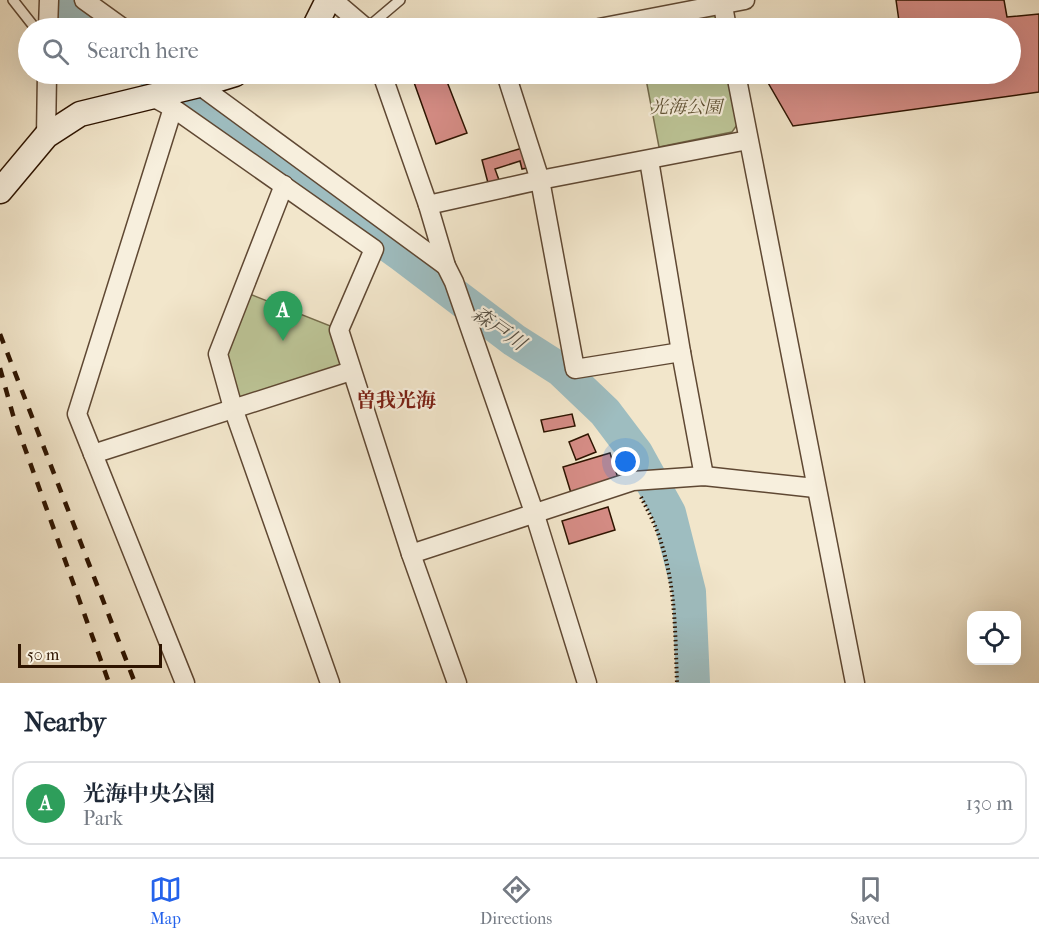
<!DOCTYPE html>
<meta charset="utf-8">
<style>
:root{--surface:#fff;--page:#f2f2f3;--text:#1f2937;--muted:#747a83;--line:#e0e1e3;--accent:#2563eb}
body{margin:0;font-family:"IM FELL French Canon","Noto Serif JP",serif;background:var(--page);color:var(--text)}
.controls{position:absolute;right:18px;bottom:18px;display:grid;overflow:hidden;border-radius:12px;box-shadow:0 6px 24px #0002}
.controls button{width:54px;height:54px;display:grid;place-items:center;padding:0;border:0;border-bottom:2px solid var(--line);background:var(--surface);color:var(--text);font:30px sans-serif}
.scale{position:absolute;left:18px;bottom:15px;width:144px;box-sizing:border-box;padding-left:6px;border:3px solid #2e1400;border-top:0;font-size:16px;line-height:21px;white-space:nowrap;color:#2e1400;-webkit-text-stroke:4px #f7efdd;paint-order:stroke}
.you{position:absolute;left:626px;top:462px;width:21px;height:21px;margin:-15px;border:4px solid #fff;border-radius:50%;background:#1a73e8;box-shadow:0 0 0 9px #1a73e833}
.badge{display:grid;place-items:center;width:39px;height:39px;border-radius:50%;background:var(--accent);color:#fff;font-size:20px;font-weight:700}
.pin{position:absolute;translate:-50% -50px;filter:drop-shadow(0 2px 3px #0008)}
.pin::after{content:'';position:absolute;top:32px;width:21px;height:18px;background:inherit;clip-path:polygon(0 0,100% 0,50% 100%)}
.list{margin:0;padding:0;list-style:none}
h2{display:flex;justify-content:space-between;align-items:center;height:78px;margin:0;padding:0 24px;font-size:26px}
h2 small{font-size:20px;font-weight:400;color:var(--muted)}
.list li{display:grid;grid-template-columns:39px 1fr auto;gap:18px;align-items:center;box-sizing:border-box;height:84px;margin:0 12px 12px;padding:0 12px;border:2px solid var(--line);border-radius:18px}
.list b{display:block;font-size:22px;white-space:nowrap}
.list p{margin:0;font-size:20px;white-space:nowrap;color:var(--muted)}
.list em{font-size:20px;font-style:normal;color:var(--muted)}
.icon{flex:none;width:33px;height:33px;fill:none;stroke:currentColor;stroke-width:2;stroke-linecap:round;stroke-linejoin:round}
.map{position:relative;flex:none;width:1039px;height:683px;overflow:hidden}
.search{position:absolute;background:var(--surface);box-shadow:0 6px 24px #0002;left:18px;right:18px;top:18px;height:66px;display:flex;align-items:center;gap:15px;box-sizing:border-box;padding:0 21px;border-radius:33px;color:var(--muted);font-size:22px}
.sheet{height:174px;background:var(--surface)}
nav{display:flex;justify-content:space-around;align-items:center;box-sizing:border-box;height:84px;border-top:2px solid var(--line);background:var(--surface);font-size:16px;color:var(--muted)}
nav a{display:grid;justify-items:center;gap:3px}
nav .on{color:var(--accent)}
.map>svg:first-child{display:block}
</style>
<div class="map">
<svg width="1039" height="683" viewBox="0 0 1039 683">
<rect width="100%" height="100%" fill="#f2e6cb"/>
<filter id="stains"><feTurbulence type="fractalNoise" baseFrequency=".00333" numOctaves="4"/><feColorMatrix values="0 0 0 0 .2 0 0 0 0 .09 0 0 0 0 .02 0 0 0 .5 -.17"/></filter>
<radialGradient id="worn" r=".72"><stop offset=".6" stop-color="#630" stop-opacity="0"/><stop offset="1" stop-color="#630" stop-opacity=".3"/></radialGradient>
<g fill="#bcc496" stroke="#756c4b" stroke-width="1.5">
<polygon points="716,14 719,28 637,28"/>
<polygon points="645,74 727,74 737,125 732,132 659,147"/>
<polygon points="247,293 333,327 346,368 236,403 222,355"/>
</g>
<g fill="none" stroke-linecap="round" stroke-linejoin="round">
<g stroke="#9ebdc0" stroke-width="34">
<polyline points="60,0 96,28"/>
<polyline points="154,74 199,109 402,255 514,340 561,370 605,412 636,453 669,513 689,592 693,683"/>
</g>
</g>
<g fill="#d58c85" stroke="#2e1400" stroke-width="1.5">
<polygon points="896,0 1004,0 1007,17 1039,14 1039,92 793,126 763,74 1010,74 1010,28 900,28"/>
<polygon points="411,74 444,74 467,133 436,144"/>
<polygon points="526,147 531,167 522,169 520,161 495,169 499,180 488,183 482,160"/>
<polygon points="572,414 575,426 544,432 541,420"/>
<polygon points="588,434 596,452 576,460 569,442"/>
<polygon points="610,453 618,478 571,493 563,467"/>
<polygon points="608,507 615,530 569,544 562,521"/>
</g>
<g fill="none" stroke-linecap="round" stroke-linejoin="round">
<defs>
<g id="lane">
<polyline points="13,0 35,28"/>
<polyline points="367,28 400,0"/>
</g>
<g id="street">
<polyline points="84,0 123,28"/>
<polyline points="333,0 366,28"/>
<polyline points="722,0 727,28"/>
<polyline points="48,28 49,0"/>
<polyline points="599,28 745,0"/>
<polyline points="184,74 446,266"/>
<polyline points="382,74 428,205 446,266 454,282 535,515 587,683"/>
<polyline points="506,74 540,180 575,369 681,352"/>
<polyline points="736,74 855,683"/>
<polyline points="153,97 173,108 374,249 339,330 411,554 457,683"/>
<polyline points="173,108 77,414 185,683"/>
<polyline points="46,136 47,74"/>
<polyline points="649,160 681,352 704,476"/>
<polyline points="284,185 218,354 233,408 330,683"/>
<polyline points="428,205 540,180 748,140"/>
<polyline points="93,454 351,371"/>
<polyline points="411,554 633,481 704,476 815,488"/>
</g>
<g id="secondary">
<polyline points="314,28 328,0"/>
<polyline points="0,191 46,136 80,114 199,85 235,74"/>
</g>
</defs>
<use href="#lane" stroke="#5f4833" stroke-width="12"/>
<use href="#street" stroke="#5f4833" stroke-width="21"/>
<use href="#secondary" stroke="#2e1400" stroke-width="27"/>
<path stroke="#2e1400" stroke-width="4" stroke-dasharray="1.5 3" stroke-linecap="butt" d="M641,497c6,12 12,23 16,34 19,49 18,101 20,152"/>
<use href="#lane" stroke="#f7efdd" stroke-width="9"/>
<use href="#street" stroke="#f7efdd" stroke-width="18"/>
<use href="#secondary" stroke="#f7efdd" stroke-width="24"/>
<g stroke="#2e1400" stroke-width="4.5" stroke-dasharray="10 10" stroke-linecap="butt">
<polyline points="0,334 135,683"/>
<polyline points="0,368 13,415 109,683"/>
</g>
</g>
<g text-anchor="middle" stroke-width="4.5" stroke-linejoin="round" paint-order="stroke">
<g font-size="18" font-style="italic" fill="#605234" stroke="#f7efdd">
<text x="686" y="113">光海公園</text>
</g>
<g font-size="20" font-style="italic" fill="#554f43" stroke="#f7efdd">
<text transform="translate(499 328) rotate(35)" y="7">森戸川</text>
</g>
<g font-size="20" font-weight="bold" fill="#7a1f14" stroke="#f7efdd">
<text x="396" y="407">曽我光海</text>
</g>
</g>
<rect width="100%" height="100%" filter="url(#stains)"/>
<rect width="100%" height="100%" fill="url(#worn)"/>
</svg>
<div class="controls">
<button><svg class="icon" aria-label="locate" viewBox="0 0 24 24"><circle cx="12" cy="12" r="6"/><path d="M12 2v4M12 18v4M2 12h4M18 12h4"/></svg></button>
</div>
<div class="scale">50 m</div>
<div class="you"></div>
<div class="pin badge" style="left:283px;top:341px;background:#2e9e5b">A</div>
<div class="search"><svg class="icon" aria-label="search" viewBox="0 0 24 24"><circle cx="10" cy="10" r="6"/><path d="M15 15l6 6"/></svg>Search here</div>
</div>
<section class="sheet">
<h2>Nearby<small></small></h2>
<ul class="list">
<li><span class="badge" style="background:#2e9e5b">A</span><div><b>光海中央公園</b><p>Park</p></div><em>130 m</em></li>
</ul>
</section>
<nav>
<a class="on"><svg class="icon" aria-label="map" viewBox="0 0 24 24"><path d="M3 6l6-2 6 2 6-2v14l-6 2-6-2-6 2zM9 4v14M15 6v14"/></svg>Map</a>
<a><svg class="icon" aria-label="directions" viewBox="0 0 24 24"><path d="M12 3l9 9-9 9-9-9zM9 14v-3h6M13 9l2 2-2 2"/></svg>Directions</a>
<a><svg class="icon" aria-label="saved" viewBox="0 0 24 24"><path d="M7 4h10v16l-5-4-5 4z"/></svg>Saved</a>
</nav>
